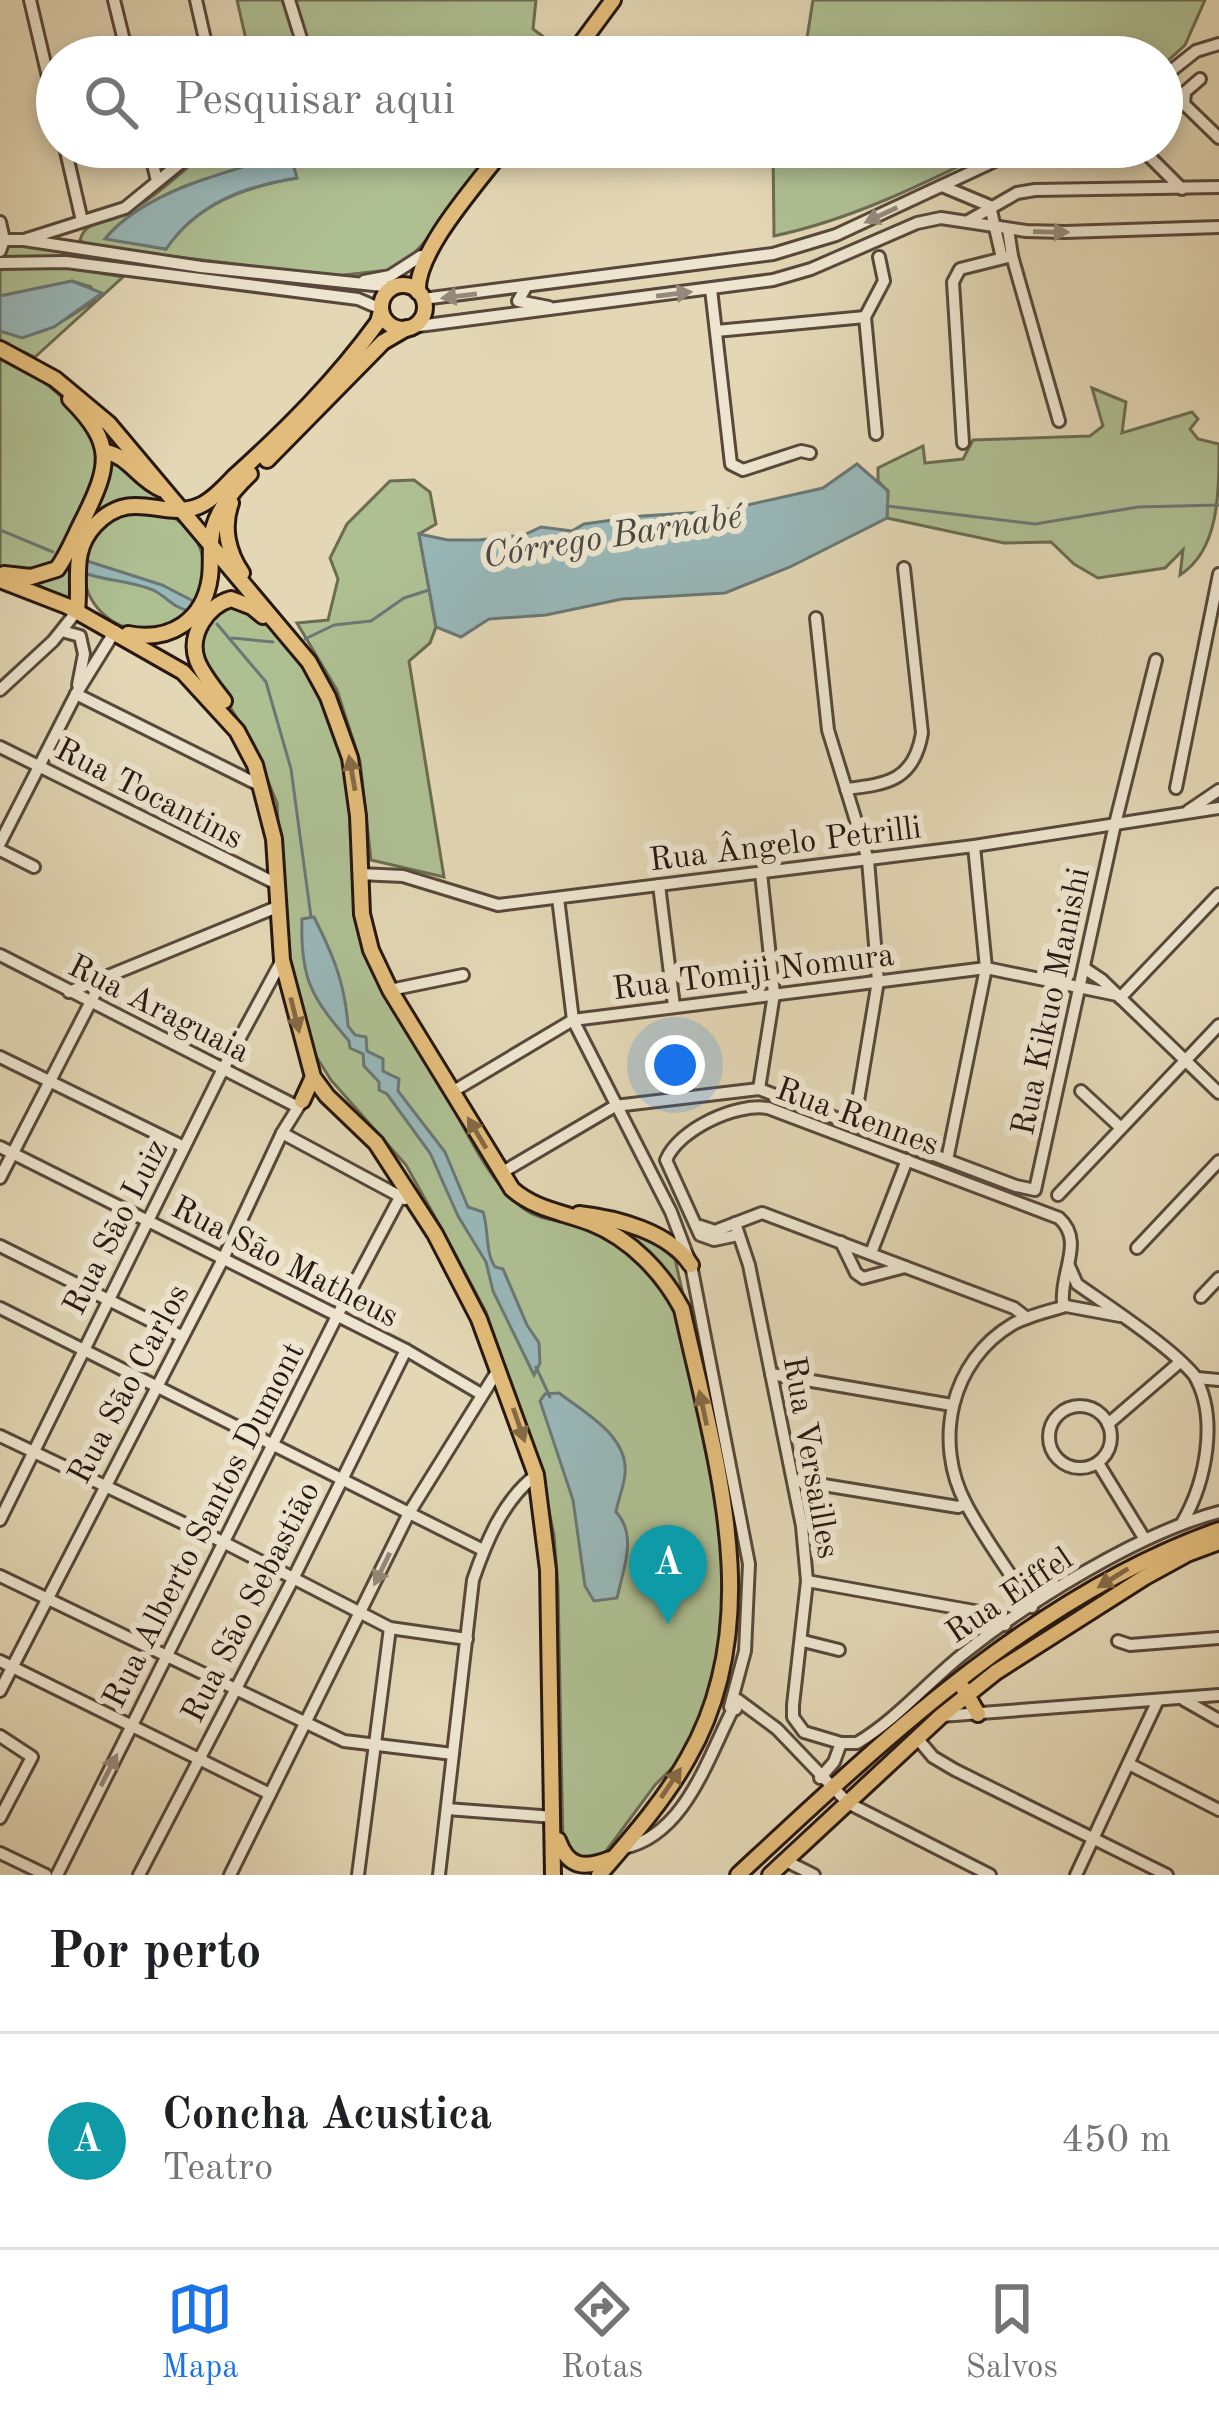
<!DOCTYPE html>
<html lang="pt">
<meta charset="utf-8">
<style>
:root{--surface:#fff;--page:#f6f6f6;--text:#202124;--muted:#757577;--line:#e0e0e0;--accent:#1a73e8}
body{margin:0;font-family:"Old Standard TT",serif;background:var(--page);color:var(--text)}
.you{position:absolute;left:675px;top:1065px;width:42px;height:42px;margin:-30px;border:9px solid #fff;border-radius:50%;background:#1a73e8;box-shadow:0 0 0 18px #1a73e833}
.badge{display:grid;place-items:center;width:78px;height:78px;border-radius:50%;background:var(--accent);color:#fff;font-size:39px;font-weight:700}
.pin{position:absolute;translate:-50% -99px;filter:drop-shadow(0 3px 6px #0008)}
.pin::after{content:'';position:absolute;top:63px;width:42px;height:36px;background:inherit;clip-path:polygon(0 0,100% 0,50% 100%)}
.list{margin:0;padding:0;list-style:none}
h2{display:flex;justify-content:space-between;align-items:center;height:156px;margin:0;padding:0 48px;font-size:51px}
h2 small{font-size:39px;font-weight:400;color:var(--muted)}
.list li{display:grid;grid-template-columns:78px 1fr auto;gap:36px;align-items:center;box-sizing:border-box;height:216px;padding:0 48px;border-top:3px solid var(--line)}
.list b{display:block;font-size:45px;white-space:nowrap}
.list p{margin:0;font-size:39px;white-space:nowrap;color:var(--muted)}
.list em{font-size:39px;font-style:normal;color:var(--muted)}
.icon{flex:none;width:66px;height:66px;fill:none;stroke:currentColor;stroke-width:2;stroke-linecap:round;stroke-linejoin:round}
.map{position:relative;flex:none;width:1219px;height:1875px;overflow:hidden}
.search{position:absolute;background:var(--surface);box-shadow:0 6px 18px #0003;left:36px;right:36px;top:36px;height:132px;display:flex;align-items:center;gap:30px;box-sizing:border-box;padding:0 42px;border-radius:66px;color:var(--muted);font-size:45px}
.sheet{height:372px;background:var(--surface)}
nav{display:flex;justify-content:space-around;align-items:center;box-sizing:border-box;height:168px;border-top:3px solid var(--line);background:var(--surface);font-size:33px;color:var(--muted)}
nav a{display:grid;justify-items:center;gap:6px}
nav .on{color:var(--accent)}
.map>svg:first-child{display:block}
</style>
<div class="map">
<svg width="1219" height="1875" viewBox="0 0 1219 1875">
<rect width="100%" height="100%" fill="#e3d7b5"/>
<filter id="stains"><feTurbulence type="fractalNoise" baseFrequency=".00167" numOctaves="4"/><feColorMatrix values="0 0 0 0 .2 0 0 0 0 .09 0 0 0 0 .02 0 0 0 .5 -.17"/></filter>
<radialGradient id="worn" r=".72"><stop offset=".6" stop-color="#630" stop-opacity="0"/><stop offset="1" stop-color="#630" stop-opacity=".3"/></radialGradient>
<g fill="#aebf92" stroke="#6b6c52" stroke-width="3" fill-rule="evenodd">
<polygon points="237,0 536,0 533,29 564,52 560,57 250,57"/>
<polygon points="813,0 1205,0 1185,45 1162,66 1162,57 804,57"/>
<path d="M212,147h284l-53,74 -32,36 -22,13 -54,6 -248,-30 -7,-6c6,-20 21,-15 38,-23 34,-15 65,-47 94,-70zM213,177l84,1c-53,9 -100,26 -131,71l-60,-11c21,-27 74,-53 107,-61z"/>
<path d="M773,147h225c-73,36 -144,72 -224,89z"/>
<polygon points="21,243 97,258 0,258 6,245"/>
<path d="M64,267l59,10 -88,80 -35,-16v-10c40,13 61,-11 95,-30l-4,-14 -19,-6 -72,15v-28z"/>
<path d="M0,356c49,24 88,56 103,109l-46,97 -21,10 -36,-3z"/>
<path d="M1092,388l34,14 -4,31 70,-21 6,7 -8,10 8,10 21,5c0,51 0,106 -39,131l3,-25 -18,18 -67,10 -24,-14 -23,-22 -47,1 -117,-25 1,-27 -10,-10v-13l45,-22 2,17 38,-4 10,-19 117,-4 13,-10z"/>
<path d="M111,455l57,47c-13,-2 -27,-5 -40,-2 -39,9 -60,58 -54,93l-6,7 -40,-20 22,-2 14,-10 44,-91z"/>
<polygon points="414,480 430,492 436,524 419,534 436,627 430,643 409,661 444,877 371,860 360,761 337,690 297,623 328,620 338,579 330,558 347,524 390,481"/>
<circle cx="144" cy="570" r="60"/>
<path d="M231,604c11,5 23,9 32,17 44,39 80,110 87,168 6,55 -4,111 15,164 18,48 51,92 77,135 23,39 45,93 82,121 17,12 32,10 51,15 43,12 80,52 101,90l42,195 8,79 -4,47 -20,78 -20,45 -27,27 -54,73 -25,1 -13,-11 -5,-261 -4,-52 -14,-68 -54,-155 -42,-79 -38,-68 -75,-85 -24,-38 -24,-115 -6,-124 -22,-54 -56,-95 3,-25 10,-14z"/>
<polygon points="596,1219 639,1231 675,1259 736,1530 732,1532 680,1297"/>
</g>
<g fill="#98b7b7" stroke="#6b7775" stroke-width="3">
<path d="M290,153l7,25c-52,8 -100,25 -131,71l-61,-10c40,-49 126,-68 185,-86z"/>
<polygon points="72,281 102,293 54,327 22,338 0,331 0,296"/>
<polygon points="857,464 888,491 887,518 790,567 725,593 622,599 546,615 489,619 461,637 436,627 419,534 448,540 479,540 524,535 541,527 572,531 584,524 642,516 721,511 823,488"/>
<path d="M84,560l78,25 33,17 -5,9c-17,-3 -22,-13 -35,-20 -21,-10 -49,-10 -71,-18z"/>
<path d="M314,917c19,38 31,66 34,109l7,9 11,2 1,14 16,8v12l16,8 -1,12 47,61 23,55 15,5c6,18 2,40 12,55l8,2 24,56 12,18 1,20 -6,12 -41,-84 -7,-29 -28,-46 -28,-63 -43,-59 -8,-4v-8l-15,-16 -1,-12 -13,-6 -1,-7c-38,-44 -49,-63 -47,-122z"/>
<path d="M559,1393c26,20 70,43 66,81 -1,13 -7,25 -9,38 22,23 7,58 1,86l-23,3 -9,-15 -12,-86 -33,-99 5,-7z"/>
</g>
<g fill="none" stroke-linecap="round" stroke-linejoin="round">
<g stroke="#6b7775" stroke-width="3">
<polyline points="887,506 1035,524 1138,507 1219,505"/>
<polyline points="0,530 53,552"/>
<polyline points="217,624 266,682 291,769 311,917"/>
<polyline points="232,638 273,642"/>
<polyline points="305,639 334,625 371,621 404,598 429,590"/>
<polyline points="536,1367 550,1397"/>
</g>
<defs>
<g id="minor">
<polyline points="30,0 57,115"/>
<polyline points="114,0 128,57"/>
<polyline points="196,0 209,57"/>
<polyline points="289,0 303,45 302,57"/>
<polyline points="1162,78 1196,51 1219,44"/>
<polyline points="1200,79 1185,92 1184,104 1219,138"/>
<polyline points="65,147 82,221"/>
<polyline points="149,147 157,181"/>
<polyline points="1140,147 1182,189"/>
<polyline points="942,186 990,206 1002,258"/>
<polyline points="968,221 1017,193 1035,190 1219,187"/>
<polyline points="0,222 4,240 0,251"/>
<polyline points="1008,229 1012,256 1059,421"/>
<polyline points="0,240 24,240 125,208 200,147"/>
<polyline points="24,240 201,267 393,287"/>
<polyline points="0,263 66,262 358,299 381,309"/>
<polyline points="364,281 390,276 421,256"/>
<polyline points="525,289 518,301 549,307"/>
<polyline points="711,289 731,464 743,470 801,451 810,453"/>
<polyline points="423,299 773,254 836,235 1025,147"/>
<polyline points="411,327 773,280 811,269 917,223 941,218 1026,231 1065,232 1219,227"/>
<polyline points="716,331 865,317"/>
<polyline points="876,434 865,317 884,281 879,257"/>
<polyline points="963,443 953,282 960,269 1012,256"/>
<polyline points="816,618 828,730 868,860 878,981 854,1125"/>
<polyline points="62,631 80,636 84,654 78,685"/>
<polyline points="0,690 53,641 77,611"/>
<polyline points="76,694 261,786"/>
<polyline points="0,747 277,884"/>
<polyline points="1176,788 1219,574"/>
<path d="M846,789c41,-5 68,-8 76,-56l-18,-165"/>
<polyline points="1188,811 1219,790"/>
<polyline points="0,843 76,694 115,631"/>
<polyline points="0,850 34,867"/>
<polyline points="359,874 403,876 498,905 974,846 1219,808"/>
<polyline points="659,885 674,1006"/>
<polyline points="558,898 573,1020 671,1212 691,1265 749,1564 745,1651 730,1707 736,1709"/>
<polyline points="0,955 296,1106"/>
<polyline points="1084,968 1102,980 1219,1093"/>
<polyline points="390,990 463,975"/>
<polyline points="69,992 277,907"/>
<polyline points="1120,998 1219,894"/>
<polyline points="0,1057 184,1147"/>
<polyline points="759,1089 774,994 761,873"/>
<polyline points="1081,1091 1121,1128"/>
<polyline points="452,1092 573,1020 986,968 1117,995"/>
<polyline points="282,1133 405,1199"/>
<polyline points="0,1147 406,1350 481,1394"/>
<polyline points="947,1160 986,968 974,846"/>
<polyline points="501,1173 615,1106 759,1089 1016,1186 1035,1190 1115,824 1156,660"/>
<polyline points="0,1178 102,980"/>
<polyline points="1058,1195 1219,1025"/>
<path d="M735,1223l14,42 53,261 5,55 -14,124v12l11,15 37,11h16c39,-23 71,-61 106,-89 65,-52 176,-121 256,-142"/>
<polyline points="700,1226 715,1231 762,1213 1014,1308 1027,1318"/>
<path d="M738,1235l-24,5 -14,-5 -34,-75c13,-31 70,-57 102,-52l291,110c26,23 1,54 4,84l3,4 54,10"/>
<polyline points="841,1242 856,1273 863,1278 905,1267"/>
<polyline points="0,1246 181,1336"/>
<polyline points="1137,1248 1219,1161"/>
<polyline points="871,1253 907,1160"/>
<path d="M1069,1266l8,18c31,22 94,63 117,91 25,42 12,107 -12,148"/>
<polyline points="1201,1297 1219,1278"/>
<polyline points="0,1308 483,1550"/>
<polyline points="771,1374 952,1405"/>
<polyline points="1197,1378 1219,1380"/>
<circle cx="1080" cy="1437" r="31"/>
<polyline points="1108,1424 1180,1362"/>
<polyline points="0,1436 223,1542 390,1628 467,1639"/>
<polyline points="1098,1463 1144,1538"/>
<polyline points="793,1480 958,1507 966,1504"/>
<polyline points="0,1520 223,1069 282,960"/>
<polyline points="0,1576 344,1741 453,1754"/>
<polyline points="807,1581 991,1614 1005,1625"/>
<path d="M1032,1607c-22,-34 -47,-67 -66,-103 -33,-62 -16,-143 47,-180 17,-9 36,-13 53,-18"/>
<polyline points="803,1641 839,1650"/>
<polyline points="1118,1641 1130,1645 1219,1638"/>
<polyline points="0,1661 270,1794"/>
<polyline points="0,1691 223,1259 282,1133 302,1101"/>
<polyline points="738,1700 777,1729 848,1803 990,1875"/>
<polyline points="1184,1700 1219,1720"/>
<polyline points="941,1716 1219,1695"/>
<polyline points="0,1736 32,1757 0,1818"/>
<polyline points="917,1738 933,1757 955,1770 1167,1875"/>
<polyline points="1129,1764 1219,1810"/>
<polyline points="820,1778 834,1762 841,1743"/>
<polyline points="447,1809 554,1817"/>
<path d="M623,1848c61,-12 84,-88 109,-137"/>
<polyline points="0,1853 46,1875"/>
<polyline points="786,1861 814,1875"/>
<polyline points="57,1875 337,1316 399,1199"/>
<polyline points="139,1875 293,1579 406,1350"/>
<polyline points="230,1875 409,1513 498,1370"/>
<polyline points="358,1875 390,1628"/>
<path d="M439,1875l34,-295c13,-38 30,-80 63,-105"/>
<polyline points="1076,1875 1158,1700"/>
</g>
<g id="major">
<polyline points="571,57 613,0"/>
<circle cx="403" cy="307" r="22"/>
<path d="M418,292c-3,-41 62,-111 87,-145"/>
<path d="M0,349l55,30 54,45 200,238 19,35 22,61 8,58 4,98 9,36 19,40 122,199c24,21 51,23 79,34 40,16 72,50 91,86 32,146 87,309 6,449 -24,43 -57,80 -89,117"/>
<path d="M105,452c23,3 34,28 56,37"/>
<polyline points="267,460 383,342 407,328"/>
<path d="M231,503c-9,24 -3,50 11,70"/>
<path d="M4,574l27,3 26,-8c11,-15 18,-34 27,-51 26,-53 31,-74 -14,-119"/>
<polyline points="0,580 67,606 183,672 237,731 255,765 274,839 282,960 313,1077 327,1096 376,1143 435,1234 479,1319 536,1475 548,1570 553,1875"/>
<path d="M77,611c4,-32 -7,-59 18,-86 37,-39 68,-4 104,-19 14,-6 25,-19 35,-29 53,-48 102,-97 144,-155l3,-11"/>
<path d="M128,634c42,8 76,-13 82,-57 2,-16 -1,-33 3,-48 6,-22 21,-40 37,-55"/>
<path d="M224,701c-9,-12 -22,-27 -27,-41 -9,-25 10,-54 34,-61l21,8 11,9"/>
<polyline points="302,1101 313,1077"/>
<path d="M579,1214c37,4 91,18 112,51"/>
<polyline points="963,1688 978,1714"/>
<path d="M558,1840c10,28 26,29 52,19"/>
<path d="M738,1875c141,-131 296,-280 481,-345"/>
<polyline points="770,1875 941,1716 996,1672 1145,1577 1187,1554 1219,1542"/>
</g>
</defs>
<use href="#minor" stroke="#57483b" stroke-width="16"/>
<use href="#major" stroke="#281812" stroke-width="20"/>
<use href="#minor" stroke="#ede5cf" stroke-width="10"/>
<use href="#major" stroke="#e2bc7a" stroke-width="14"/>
</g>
<defs><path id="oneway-solid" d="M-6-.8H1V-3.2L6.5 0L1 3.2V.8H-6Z" transform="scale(3)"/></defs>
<g fill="#94897a">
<use href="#oneway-solid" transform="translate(881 215) rotate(155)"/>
<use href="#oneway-solid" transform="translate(1051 232) rotate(1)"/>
<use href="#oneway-solid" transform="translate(674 294) rotate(-7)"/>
<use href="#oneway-solid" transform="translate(459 296) rotate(173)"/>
<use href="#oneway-solid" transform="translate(382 1569) rotate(116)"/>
<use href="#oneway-solid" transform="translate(109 1770) rotate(-63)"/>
</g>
<g fill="#856a46">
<use href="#oneway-solid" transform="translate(352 773) rotate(-100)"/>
<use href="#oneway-solid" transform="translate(295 1015) rotate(76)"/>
<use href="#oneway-solid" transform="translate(477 1133) rotate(-121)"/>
<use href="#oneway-solid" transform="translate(703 1408) rotate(-102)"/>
<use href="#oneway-solid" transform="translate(519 1425) rotate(71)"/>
<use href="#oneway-solid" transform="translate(1113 1578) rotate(148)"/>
<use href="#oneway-solid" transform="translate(671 1783) rotate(-56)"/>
</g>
<g text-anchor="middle" stroke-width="12" stroke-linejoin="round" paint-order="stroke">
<g font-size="33" fill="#281812" stroke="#ede5cf">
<text transform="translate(150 792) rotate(27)" y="12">Rua Tocantins</text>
<text transform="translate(785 842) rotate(-7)" y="12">Rua Ângelo Petrilli</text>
<text transform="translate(753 970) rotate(-7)" y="12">Rua Tomiji Nomura</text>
<text transform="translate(1049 1001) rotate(-78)" y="12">Rua Kikuo Manishi</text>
<text transform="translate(160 1007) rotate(27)" y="12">Rua Araguaia</text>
<text transform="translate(858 1115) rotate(20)" y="12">Rua Rennes</text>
<text transform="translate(114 1226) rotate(-63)" y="12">Rua São Luiz</text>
<text transform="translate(286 1260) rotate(27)" y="12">Rua São Matheus</text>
<text transform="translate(127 1383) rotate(-62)" y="12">Rua São Carlos</text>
<text transform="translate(813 1457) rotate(80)" y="12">Rua Versailles</text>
<text transform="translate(202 1524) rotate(-63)" y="12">Rua Alberto Santos Dumont</text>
<text transform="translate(1008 1594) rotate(-34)" y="12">Rua Eiffel</text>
<text transform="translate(249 1601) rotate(-63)" y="12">Rua São Sebastião</text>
</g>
<g font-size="36" font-style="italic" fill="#4a4844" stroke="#ede5cf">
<text transform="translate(612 534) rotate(-9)" y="13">Córrego Barnabé</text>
</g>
</g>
<rect width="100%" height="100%" filter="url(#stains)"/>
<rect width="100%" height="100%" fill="url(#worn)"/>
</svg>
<div class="you"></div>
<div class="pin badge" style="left:668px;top:1624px;background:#0f9aa8">A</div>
<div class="search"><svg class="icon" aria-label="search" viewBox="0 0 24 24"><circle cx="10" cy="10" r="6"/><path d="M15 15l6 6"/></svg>Pesquisar aqui</div>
</div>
<section class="sheet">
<h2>Por perto<small></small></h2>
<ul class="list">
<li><span class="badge" style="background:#0f9aa8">A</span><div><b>Concha Acustica</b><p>Teatro</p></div><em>450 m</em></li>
</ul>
</section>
<nav>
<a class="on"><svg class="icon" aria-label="map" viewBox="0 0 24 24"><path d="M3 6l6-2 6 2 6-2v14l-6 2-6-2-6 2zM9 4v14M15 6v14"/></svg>Mapa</a>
<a><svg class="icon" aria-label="directions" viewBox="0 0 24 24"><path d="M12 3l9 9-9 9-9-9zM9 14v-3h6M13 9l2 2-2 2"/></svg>Rotas</a>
<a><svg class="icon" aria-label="saved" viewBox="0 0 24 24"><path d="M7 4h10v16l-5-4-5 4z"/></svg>Salvos</a>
</nav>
